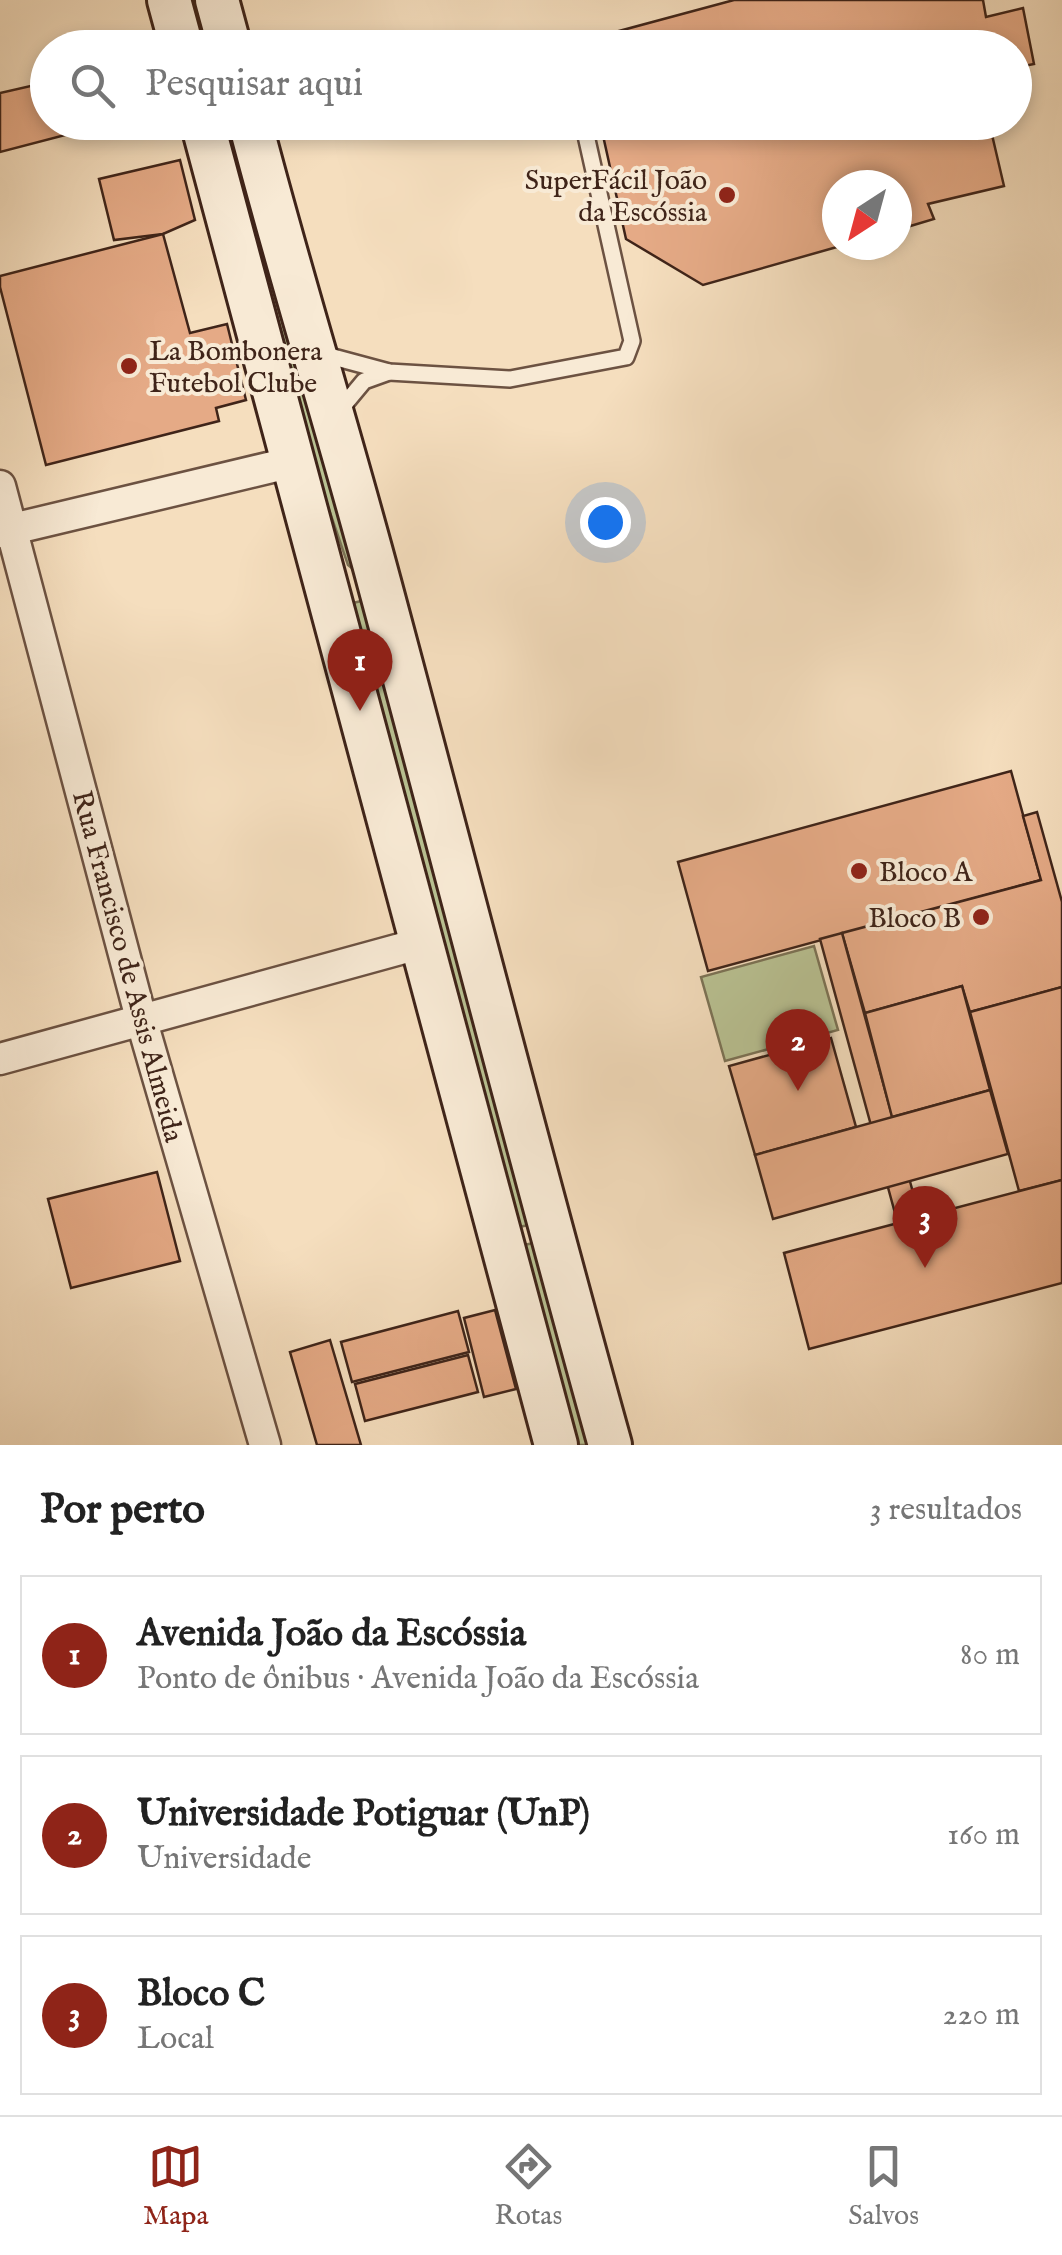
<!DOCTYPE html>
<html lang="pt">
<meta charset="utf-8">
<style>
:root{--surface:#fff;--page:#f2f2f2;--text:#222;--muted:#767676;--line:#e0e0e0;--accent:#8f2418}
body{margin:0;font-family:"IM FELL English",serif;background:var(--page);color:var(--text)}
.compass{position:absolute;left:822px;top:170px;width:90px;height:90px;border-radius:50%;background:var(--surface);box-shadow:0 5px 15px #0003;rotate:216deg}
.you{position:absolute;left:605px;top:522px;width:35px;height:35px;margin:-25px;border:8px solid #fff;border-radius:50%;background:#1a73e8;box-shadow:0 0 0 15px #1a73e833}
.badge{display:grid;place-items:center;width:65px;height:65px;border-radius:50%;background:var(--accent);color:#fff;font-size:32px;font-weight:700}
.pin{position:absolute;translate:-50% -82px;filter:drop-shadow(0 2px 5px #0008)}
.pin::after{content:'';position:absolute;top:52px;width:35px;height:30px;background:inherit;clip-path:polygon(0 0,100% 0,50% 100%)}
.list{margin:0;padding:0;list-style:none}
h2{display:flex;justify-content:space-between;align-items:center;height:130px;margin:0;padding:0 40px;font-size:42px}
h2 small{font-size:32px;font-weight:400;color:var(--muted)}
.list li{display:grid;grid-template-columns:65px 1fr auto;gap:30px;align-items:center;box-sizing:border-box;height:160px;margin:0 20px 20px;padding:0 20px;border:2px solid var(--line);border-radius:0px}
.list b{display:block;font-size:38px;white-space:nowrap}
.list p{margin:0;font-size:32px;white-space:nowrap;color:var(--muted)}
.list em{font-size:32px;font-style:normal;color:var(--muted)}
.icon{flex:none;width:55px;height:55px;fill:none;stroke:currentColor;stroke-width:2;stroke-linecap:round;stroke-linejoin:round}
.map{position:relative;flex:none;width:1062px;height:1445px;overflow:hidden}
.search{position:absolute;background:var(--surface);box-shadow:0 5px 15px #0003;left:30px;right:30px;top:30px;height:110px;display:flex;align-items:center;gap:25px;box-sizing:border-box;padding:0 35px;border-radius:55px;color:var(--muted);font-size:38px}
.sheet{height:670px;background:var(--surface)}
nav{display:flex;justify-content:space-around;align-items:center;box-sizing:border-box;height:140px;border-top:2px solid var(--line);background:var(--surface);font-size:28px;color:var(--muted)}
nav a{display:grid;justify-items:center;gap:5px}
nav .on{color:var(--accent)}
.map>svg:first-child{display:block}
</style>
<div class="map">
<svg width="1062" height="1445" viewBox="0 0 1062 1445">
<rect width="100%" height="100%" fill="#f5debe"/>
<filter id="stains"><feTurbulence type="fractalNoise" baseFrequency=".002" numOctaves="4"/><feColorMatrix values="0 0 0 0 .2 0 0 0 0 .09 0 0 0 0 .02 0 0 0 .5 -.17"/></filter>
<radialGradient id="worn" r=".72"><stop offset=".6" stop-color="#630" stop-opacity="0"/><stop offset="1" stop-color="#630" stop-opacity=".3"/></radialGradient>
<g fill="#b9c293" stroke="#7c7356" stroke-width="2.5">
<polygon points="245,166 354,565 353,569 348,565 323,492 304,462 234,169"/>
<polygon points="365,600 533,1224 510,1229 345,605"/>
<polygon points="814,946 838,1030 725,1061 701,977"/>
<polygon points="538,1242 591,1445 569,1445 515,1247"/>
</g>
<g fill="#e5aa86" stroke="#3f2419" stroke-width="2.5">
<polygon points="734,0 983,0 986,17 1023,8 1034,64 1014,68 1014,48 584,48 582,41"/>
<polygon points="48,82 48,122 115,122 0,152 0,93"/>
<polygon points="600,122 989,122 1004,186 928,204 934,219 897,230 897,185 837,185 837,245 844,245 703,285 626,239"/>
<polygon points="180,160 195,220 163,234 114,240 99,179"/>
<polygon points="163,234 190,333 227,324 246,400 216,408 219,421 46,465 0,287 0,276"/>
<polygon points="1011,771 1041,880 708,971 678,862"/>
<polygon points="1037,812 1062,902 1062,987 970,1012 962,986 865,1013 842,933 1041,880 1023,816"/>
<polygon points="842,933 920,1218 898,1224 820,939"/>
<polygon points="962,986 990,1090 892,1117 865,1013"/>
<polygon points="1062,987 1062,1180 1019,1191 970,1012"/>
<polygon points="831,1038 856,1127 755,1155 729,1066"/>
<polygon points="990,1090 1008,1154 773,1219 755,1155"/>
<polygon points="157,1172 180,1261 71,1288 48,1199"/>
<polygon points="1062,1180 1062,1283 809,1349 784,1253"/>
<polygon points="495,1310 516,1389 484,1397 464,1318"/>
<polygon points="458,1311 469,1352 352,1382 341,1342"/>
<polygon points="330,1340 361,1445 317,1445 290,1352"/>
<polygon points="468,1355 478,1392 365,1421 355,1384"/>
</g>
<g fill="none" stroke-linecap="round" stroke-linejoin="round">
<defs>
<g id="lane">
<polyline points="322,354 389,372 510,379 626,357 632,341 583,122"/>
<polyline points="339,411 364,381 389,372"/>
</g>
<g id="street">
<polyline points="0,486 142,1022 265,1445"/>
<polyline points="0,532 293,462"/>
<polyline points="0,1059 422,943"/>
</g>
<g id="secondary">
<polyline points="169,0 182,48"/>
<polyline points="217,0 230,48"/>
<polyline points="202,122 556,1445"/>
<path d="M250,122c40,154 88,306 129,460 77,287 151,576 231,863"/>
</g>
</defs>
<use href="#lane" stroke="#6c5242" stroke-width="20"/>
<use href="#street" stroke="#6c5242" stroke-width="35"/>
<use href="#secondary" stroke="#3f2419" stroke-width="48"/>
<use href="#lane" stroke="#f8ead5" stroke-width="15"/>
<use href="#street" stroke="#f8ead5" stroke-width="30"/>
<use href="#secondary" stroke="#f8ead5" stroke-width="42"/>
</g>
<g fill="#8f2418" stroke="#f8ead5" stroke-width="4">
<circle cx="727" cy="195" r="10"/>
<circle cx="129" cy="366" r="10"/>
<circle cx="859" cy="871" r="10"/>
<circle cx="981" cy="917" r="10"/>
</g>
<g text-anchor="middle" stroke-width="8" stroke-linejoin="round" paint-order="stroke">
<g font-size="28" fill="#3f2419" stroke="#f8ead5" text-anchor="end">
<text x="707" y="189">SuperFácil João<tspan x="707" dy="32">da Escóssia</tspan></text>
<text x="149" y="360" text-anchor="start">La Bombonera<tspan x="149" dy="32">Futebol Clube</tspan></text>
<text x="879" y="881" text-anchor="start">Bloco A</text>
<text x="961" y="927">Bloco B</text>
</g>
<g font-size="28" fill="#3f2419" stroke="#f8ead5">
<text transform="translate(129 966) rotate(75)" y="10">Rua Francisco de Assis Almeida</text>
</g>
</g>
<rect width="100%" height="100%" filter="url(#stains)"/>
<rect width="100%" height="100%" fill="url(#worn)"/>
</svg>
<svg class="compass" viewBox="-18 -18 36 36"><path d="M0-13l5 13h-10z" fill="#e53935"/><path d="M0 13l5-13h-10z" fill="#767676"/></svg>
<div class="you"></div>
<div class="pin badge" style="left:360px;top:711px">1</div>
<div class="pin badge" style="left:798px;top:1091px">2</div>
<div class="pin badge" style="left:925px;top:1268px">3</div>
<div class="search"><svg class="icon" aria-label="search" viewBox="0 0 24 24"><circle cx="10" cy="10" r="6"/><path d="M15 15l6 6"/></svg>Pesquisar aqui</div>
</div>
<section class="sheet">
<h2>Por perto<small>3 resultados</small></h2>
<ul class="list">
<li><span class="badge">1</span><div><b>Avenida João da Escóssia</b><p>Ponto de ônibus · Avenida João da Escóssia</p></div><em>80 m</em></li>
<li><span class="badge">2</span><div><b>Universidade Potiguar (UnP)</b><p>Universidade</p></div><em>160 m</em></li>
<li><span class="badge">3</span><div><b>Bloco C</b><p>Local</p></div><em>220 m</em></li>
</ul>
</section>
<nav>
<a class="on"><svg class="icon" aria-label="map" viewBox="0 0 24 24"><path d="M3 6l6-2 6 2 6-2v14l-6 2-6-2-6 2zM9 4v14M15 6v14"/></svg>Mapa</a>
<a><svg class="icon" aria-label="directions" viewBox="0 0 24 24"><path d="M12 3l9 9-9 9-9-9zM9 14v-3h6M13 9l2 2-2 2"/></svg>Rotas</a>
<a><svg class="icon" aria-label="saved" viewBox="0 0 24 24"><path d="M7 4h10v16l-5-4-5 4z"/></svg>Salvos</a>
</nav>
